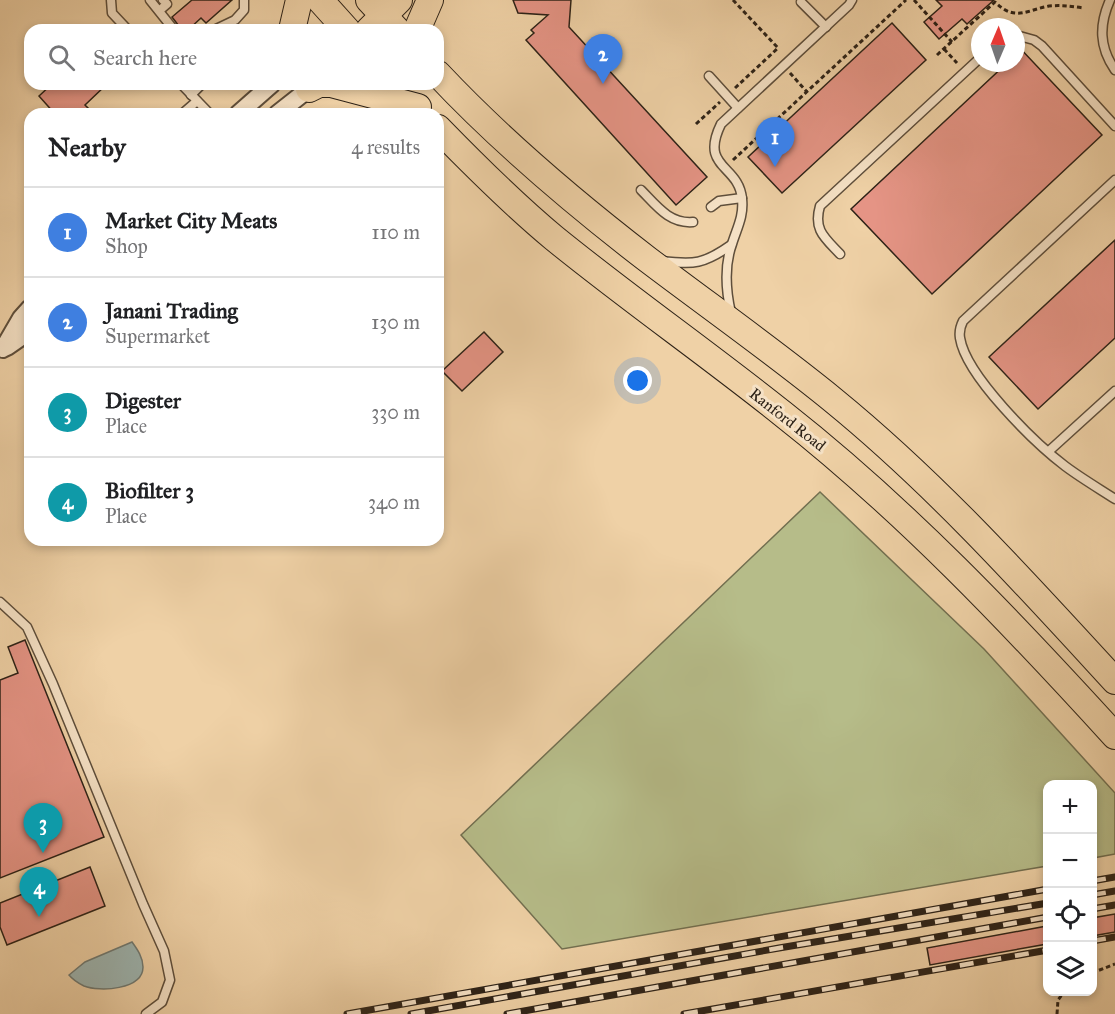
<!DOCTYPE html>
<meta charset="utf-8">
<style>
:root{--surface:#fff;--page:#f6f6f6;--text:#202124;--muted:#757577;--line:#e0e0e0;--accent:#111827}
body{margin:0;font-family:"IM FELL Great Primer",serif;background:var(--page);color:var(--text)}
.controls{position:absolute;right:18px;bottom:18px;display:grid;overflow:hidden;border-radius:12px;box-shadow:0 3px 9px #0003}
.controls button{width:54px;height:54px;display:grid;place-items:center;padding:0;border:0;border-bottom:2px solid var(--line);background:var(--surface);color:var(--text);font:30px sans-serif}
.compass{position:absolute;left:971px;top:18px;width:54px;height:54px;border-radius:50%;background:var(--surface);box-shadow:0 3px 9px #0003;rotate:2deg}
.you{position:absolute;left:638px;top:381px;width:21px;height:21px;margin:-15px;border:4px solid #fff;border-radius:50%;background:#1a73e8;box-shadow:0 0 0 9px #1a73e833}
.badge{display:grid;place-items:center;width:39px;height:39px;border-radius:50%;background:var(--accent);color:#fff;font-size:20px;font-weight:700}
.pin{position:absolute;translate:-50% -50px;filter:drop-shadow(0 2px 3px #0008)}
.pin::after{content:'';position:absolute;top:32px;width:21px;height:18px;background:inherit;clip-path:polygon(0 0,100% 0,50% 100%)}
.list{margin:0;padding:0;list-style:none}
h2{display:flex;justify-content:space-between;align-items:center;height:78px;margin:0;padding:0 24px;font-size:26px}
h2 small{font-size:20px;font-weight:400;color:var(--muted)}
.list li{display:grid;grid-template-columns:39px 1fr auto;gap:18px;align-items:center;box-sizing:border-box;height:90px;padding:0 24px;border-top:2px solid var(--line)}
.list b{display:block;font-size:22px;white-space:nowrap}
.list p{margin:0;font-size:20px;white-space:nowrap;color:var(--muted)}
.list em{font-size:20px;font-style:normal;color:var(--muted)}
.icon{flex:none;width:33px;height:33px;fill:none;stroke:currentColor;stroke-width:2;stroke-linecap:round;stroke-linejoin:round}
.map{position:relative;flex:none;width:1115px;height:1014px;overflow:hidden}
.search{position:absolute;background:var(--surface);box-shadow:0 3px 9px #0003;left:24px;top:24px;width:420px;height:66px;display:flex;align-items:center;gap:15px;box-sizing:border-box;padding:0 21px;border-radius:18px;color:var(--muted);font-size:22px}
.panel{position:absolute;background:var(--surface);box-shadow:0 3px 9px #0003;left:24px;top:108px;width:420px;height:438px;border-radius:18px}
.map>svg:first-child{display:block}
</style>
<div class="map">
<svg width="1115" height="1014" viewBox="0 0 1115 1014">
<rect width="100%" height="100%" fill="#efd1a6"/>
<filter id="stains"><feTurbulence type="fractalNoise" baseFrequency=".00333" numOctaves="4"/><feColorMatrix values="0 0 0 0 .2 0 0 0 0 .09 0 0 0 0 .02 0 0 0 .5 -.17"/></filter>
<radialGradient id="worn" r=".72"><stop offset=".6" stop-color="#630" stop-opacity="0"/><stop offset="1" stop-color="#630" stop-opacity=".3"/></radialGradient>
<polygon fill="#b6bc89" stroke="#726f50" stroke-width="1.5" points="820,492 984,649 1115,793 1115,854 1093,858 1092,784 1048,784 1047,866 562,949 461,835"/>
<path fill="#9db5b1" stroke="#707a73" stroke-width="1.5" d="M132,942c5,7 11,15 11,25 0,23 -44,25 -59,19 -6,-3 -11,-6 -15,-11l16,-13z"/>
<g fill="#e59485" stroke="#2d2217" stroke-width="1.5">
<polygon points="192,0 232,0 206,23 201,18 188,30 182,30 172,17"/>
<polygon points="513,0 571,0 569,27 707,177 676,205 526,40 534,33 531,30 548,15 518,13"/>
<polygon points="936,0 994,0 967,24 962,19 939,39 924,22 942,6"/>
<polygon points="892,23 926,60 782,193 748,157"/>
<polygon points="1016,44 1102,135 932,294 851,209 1007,63 1016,63"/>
<polygon points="52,84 107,84 85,105 94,114 55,114 39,96"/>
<polygon points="1115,240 1115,338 1038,409 989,357"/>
<polygon points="484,332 503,352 462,391 442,371"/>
<polygon points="25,640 104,837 0,878 0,680 18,673 8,647"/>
<polygon points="90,867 105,906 7,945 0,927 0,903"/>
<polygon points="1115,914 1115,932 1092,936 1092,918"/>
<polygon points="1047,926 1047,944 930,965 927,948"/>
</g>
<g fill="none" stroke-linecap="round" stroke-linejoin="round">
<defs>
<g id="service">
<polyline points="111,0 112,13 128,30"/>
<polyline points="150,0 174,30"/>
<path d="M1110,0c-11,25 -11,47 5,70"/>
<polyline points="801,2 826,27"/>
<polyline points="160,10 167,4 163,0"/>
<polyline points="214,30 235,20 244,10 244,0"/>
<polyline points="1016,35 1034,40 1042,46 1115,126"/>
<polyline points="709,76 738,108"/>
<polyline points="181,84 210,114"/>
<polyline points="191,95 202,84"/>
<polyline points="182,114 197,101"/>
<path d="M1115,180l-152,141c-3,6 -4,11 -3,17 6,38 75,105 105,128 16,12 33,22 50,33"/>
<path d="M641,190c15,15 28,34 52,32"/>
<polyline points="711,207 719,201 742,198"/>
<path d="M840,254c-15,-16 -27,-24 -20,-48l160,-148"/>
<path d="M662,261c32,4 42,3 69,-16"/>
<path d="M731,313c-5,-22 -7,-47 1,-69 5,-16 12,-28 10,-45 -3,-35 -43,-30 -21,-75l128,-119 3,-5"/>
<polyline points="1049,451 1115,391"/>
<polyline points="0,602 27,627 53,684 143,904 164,951 170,980 162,1002 146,1014"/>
</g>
<g id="minor">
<polyline points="238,114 272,84"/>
<polyline points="277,114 315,84"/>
<polyline points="7,347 30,331"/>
<polyline points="3,349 21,318 30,308"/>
</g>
<g id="primary">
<polyline points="320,0 347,30"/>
<polyline points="369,0 397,30"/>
<polyline points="292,30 299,0"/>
<polyline points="369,30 399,0"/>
<polyline points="417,30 430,0"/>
<path d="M438,74c64,68 135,128 209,185 62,47 126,92 186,141 103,84 192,183 282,281"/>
<polyline points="309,89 319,84 331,84 418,107"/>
<path d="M438,128c37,38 75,76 116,110 75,61 154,116 229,176 122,96 228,208 332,322"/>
</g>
</defs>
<use href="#service" stroke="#5e4e3b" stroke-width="11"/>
<use href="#minor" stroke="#5e4e3b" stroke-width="20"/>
<use href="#primary" stroke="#2d2217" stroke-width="28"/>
<g stroke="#2d2217" stroke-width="3" stroke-dasharray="4.5 3" stroke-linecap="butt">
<polyline points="733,0 778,48 735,88"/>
<polyline points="914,0 952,42"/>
<polyline points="944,49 957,63"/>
<path d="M937,55l58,-53c20,20 32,8 54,4 12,-1 22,0 34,2"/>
<polyline points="790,73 807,92"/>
<polyline points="696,124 720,102"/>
<polyline points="733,160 906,0"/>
<polyline points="1092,973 1115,964"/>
<polyline points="1057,1014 1058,1000 1064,992"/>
</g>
<use href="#service" stroke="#f5e1c5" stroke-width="8"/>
<use href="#minor" stroke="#f5e1c5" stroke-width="16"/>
<use href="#primary" stroke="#efd1a6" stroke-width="26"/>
<defs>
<g id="rail">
<polyline points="1092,881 1115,877"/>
<polyline points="1092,895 1115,891"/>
<polyline points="1092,909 1115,905"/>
<polyline points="1092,941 1115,937"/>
<polyline points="347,1014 1048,889"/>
<polyline points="411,1014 779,948 1048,903"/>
<polyline points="507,1014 1048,917"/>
<polyline points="684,1014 1048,950"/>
</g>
</defs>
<use href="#rail" stroke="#2d2217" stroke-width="7"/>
<use href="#rail" stroke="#f5e1c5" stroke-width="4.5" stroke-dasharray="14" stroke-linecap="butt"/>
</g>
<g text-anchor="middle" stroke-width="6" stroke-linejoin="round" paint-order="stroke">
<g font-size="16" fill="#2d2217" stroke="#f5e1c5">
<text transform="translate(788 419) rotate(38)" y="6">Ranford Road</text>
</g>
</g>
<rect width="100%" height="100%" filter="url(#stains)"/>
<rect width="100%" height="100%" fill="url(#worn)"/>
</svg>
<div class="controls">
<button>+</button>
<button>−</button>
<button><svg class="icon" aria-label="locate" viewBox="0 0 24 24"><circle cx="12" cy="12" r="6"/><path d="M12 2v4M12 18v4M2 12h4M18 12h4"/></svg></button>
<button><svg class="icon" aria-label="layers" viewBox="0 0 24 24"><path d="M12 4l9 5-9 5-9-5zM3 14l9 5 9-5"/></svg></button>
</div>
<svg class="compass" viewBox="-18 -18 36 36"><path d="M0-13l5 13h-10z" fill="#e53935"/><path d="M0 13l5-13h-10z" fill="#757577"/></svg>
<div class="you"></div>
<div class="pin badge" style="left:775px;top:167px;background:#3f7fe0">1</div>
<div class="pin badge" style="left:603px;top:84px;background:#3f7fe0">2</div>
<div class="pin badge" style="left:43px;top:853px;background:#0f9aa8">3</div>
<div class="pin badge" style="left:39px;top:917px;background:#0f9aa8">4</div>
<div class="search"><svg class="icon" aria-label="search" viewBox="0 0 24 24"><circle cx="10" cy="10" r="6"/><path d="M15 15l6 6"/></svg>Search here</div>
<section class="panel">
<h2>Nearby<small>4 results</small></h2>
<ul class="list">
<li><span class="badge" style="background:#3f7fe0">1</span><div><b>Market City Meats</b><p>Shop</p></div><em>110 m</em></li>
<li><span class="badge" style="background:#3f7fe0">2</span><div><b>Janani Trading</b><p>Supermarket</p></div><em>130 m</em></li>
<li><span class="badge" style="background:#0f9aa8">3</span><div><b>Digester</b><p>Place</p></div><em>330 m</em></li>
<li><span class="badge" style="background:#0f9aa8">4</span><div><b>Biofilter 3</b><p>Place</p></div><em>340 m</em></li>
</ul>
</section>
</div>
